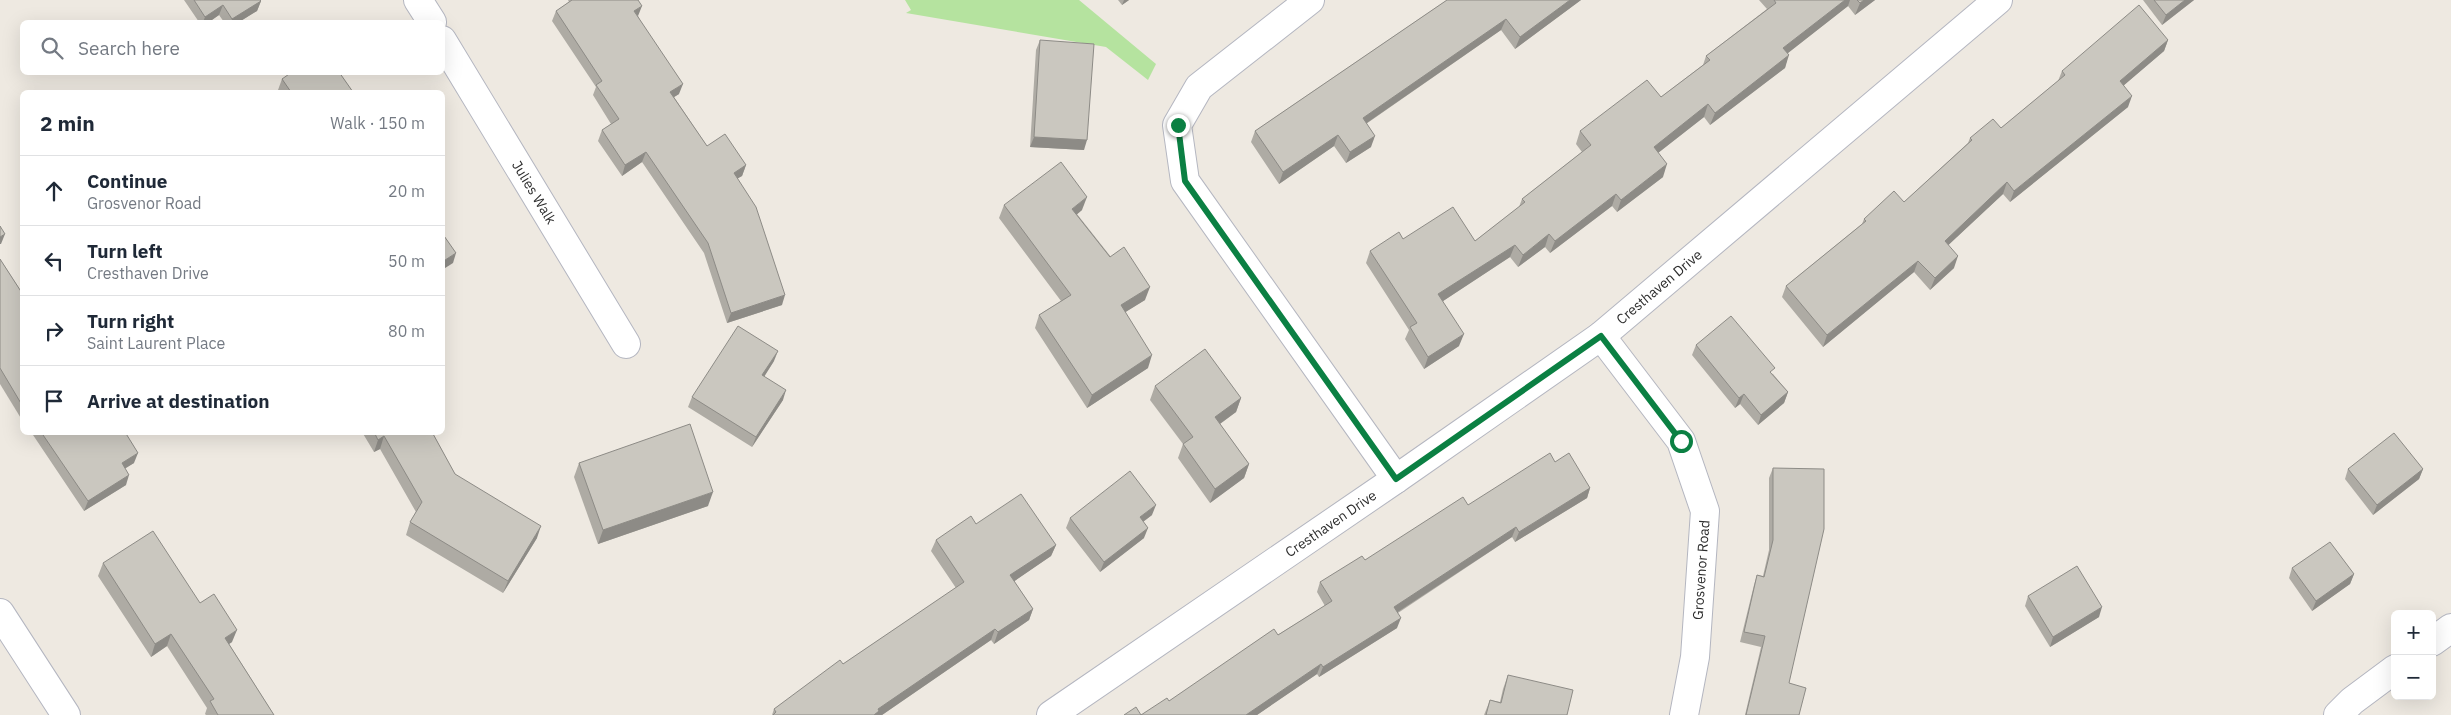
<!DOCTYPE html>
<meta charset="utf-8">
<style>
:root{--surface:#fff;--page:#f6f6f7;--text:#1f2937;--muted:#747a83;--line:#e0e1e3}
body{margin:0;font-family:"IBM Plex Sans",sans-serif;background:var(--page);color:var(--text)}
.controls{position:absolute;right:15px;bottom:15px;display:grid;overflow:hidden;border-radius:8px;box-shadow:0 5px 20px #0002}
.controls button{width:45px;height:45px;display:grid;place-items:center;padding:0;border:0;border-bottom:1px solid var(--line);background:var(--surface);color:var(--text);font:25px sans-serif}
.stop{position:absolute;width:15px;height:15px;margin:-11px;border:4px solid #0b8043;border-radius:50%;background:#fff}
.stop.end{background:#0b8043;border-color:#fff;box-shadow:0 1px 5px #0008}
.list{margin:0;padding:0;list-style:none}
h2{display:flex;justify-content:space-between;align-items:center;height:65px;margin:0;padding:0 20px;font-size:21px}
h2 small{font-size:16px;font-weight:400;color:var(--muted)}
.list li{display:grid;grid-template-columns:32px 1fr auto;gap:15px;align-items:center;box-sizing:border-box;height:70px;padding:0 20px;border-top:1px solid var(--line)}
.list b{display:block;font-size:19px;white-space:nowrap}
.list p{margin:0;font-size:16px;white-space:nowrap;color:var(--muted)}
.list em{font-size:16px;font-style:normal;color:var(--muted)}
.icon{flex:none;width:28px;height:28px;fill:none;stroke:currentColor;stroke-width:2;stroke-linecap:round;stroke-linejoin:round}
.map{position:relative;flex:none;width:2451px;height:715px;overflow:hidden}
.search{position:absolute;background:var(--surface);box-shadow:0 5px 20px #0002;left:20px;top:20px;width:425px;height:55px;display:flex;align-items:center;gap:12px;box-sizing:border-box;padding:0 18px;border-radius:8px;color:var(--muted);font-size:19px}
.panel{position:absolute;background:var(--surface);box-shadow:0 5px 20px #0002;left:20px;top:90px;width:425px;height:345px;border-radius:8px}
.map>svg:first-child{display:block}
</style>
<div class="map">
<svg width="2451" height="715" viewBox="0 0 2451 715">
<rect width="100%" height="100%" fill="#eee9e1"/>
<polygon fill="#b5e39f" points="905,0 1079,0 1156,64 1148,80 1106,47 906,13 911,10"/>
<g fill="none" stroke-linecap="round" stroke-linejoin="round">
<defs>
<g id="minor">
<polyline points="418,0 432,22"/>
<polyline points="1310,0 1199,87 1177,125 1185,181 1396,479"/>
<path id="s1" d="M442,40l184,304"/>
<polyline points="1601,336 1681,441 1705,511 1695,657 1684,715"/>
<polyline points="0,613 66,715"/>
<polyline points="2432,642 2451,628"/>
<path id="s2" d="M1051,715l345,-236 205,-143 397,-336"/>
<polyline points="2338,715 2352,701 2395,669"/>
</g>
</defs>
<use href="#minor" stroke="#b4b6c0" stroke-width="30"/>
<use href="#minor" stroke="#fff" stroke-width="28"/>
</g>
<g fill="#aeaba4">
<polygon points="184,0 260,0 261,1 257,11 239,22 224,22 219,15 209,22 199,22"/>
<polygon points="568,0 638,0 638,16 679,94 674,97 707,146 746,165 742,176 737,178 782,305 727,323 704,253 642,162 622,176 598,141 602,130 611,124 593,95 596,87 552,21 556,11 569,2"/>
<polygon points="1118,0 1129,0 1122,5"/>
<polygon points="1447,0 1581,0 1515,49 1501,30 1366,124 1371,147 1346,163 1334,146 1279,184 1251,142 1255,131"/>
<polygon points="1759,0 1875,0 1855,15 1848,6 1788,53 1785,68 1710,125 1704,117 1658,153 1663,177 1617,212 1612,206 1550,253 1545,247 1518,267 1510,257 1443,301 1459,346 1424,369 1405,339 1409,330 1366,263 1370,251 1403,239 1475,241 1519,207 1522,199 1582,152 1576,144 1580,131 1661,97 1703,65 1706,56 1767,9"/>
<polygon points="2143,0 2194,0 2162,25"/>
<polygon points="1040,40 1084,150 1030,147 1036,50"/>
<polygon points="2168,40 2164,51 2124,85 2128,107 2010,202 2003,194 1948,245 1954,268 1930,290 1914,272 1823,347 1782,297 1786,286 1862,224 1864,219 1904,202 1968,143 1970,138 2001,128 2058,81 2062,71"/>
<polygon points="282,79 353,92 280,92 278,90"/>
<polygon points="1004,205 1082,210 1077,214 1145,300 1125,312 1148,368 1087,408 1035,328 1039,315 1061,301 999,218"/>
<polygon points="0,259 22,293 22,420 0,384"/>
<polygon points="1696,345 1773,374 1788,392 1784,403 1758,425 1740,404 1735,408 1692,355"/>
<polygon points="774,361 764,376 783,400 752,447 688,407 692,397"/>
<polygon points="1155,386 1241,398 1236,412 1220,424 1249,464 1244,478 1210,503 1178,458 1183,444 1150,400"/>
<polygon points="31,432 125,432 134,463 125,468 126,485 84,511"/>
<polygon points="362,432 432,432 455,474 537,538 503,593 406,535 410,522 416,512 380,449 374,452"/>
<polygon points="1555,462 1590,488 1587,498 1515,542 1512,537 1398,613 1397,628 1319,677 1317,674 1257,715 1141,715 1169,701 1325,606 1317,592 1320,582 1365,560 1468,505"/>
<polygon points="579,463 708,506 598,544 574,477"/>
<polygon points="1773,468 1789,683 1799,715 1745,715 1761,647 1740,642 1754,585 1757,575 1763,576 1769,550 1769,478"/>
<polygon points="2348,469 2423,469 2419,479 2373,515 2345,479"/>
<polygon points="1152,515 1143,522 1144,538 1100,572 1066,528 1070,518"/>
<polygon points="976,524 1056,545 1051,556 1014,581 1033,609 1029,620 994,644 991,640 882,715 772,715 774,709 843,664 956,588 931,551 936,540"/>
<polygon points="103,563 200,603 232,642 229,644 274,715 206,715 205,714 207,708 167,646 151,657 98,576"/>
<polygon points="2292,568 2354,574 2350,584 2312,611 2289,578"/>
<polygon points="2028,596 2099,617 2050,647 2025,606"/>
<polygon points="1508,675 1567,715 1484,715 1490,700 1500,702 1503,689"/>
</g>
<g fill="#8d8b86">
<polygon points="1124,0 1129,0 1122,5"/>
<polygon points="1570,0 1581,0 1515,49 1520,37"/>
<polygon points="1845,0 1850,0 1848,6 1779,60 1783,48"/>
<polygon points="1864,0 1875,0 1855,15 1860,3"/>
<polygon points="2185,0 2194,0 2162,25 2166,15"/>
<polygon points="261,1 257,11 239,22 231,22 232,19"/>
<polygon points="223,5 219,15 209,22 203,22 205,17"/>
<polygon points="642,6 638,16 634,11"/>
<polygon points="1506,19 1501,30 1358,129 1363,118"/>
<polygon points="2168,40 2164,51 2116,92 2120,81"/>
<polygon points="1789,55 1785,68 1710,125 1715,113"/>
<polygon points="683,84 679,94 666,102 670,92"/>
<polygon points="2132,96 2128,107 2010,202 2014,191"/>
<polygon points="1708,104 1704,117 1649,160 1654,147"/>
<polygon points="1338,135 1334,146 1279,184 1283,172"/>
<polygon points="1375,136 1371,147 1346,163 1350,152"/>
<polygon points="1034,137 1087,140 1084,150 1030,147"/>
<polygon points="646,152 642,162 622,176 625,165"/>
<polygon points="1667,164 1663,177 1617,212 1621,200"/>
<polygon points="746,165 742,176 730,183 734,173"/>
<polygon points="2007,182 2003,194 1941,252 1945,241"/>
<polygon points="1616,194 1612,206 1550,253 1555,241"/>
<polygon points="1087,197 1082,210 1068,222 1072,209"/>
<polygon points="5,234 1,244 0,244 0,237"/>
<polygon points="1549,234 1545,247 1518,267 1523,255"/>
<polygon points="1515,245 1510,257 1434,307 1438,294"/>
<polygon points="456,253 453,263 442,270 442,262"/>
<polygon points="1958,256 1954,268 1930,290 1935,278"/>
<polygon points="1918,261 1914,272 1823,347 1827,335"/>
<polygon points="1150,287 1145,300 1116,318 1121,305"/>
<polygon points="785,295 782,305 727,323 731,313"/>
<polygon points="1464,334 1459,346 1424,369 1428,357"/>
<polygon points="778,351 774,361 759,385 762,375"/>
<polygon points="1152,355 1148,368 1087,408 1092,395"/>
<polygon points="786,390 783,400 752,447 756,437"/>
<polygon points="1788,392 1784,403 1758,425 1761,415"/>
<polygon points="1744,394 1740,404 1735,408 1739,398"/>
<polygon points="1241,398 1236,412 1210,431 1215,417"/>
<polygon points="384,436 380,449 374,452 378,440"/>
<polygon points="138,453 134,463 118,473 122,463"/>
<polygon points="1249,464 1244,478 1210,503 1215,489"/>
<polygon points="2423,469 2419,479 2373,515 2377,505"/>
<polygon points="129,475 126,485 84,511 88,501"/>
<polygon points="1590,488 1587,498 1515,542 1519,532"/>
<polygon points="713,492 708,506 598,544 603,530"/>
<polygon points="1156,505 1152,515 1136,527 1140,517"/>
<polygon points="541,526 537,538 503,593 508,581"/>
<polygon points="1516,527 1512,537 1390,617 1394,607"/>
<polygon points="1148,528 1144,538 1100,572 1104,562"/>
<polygon points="1056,545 1051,556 1006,587 1010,575"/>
<polygon points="2354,574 2350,584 2312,611 2316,601"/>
<polygon points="2102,607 2099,617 2050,647 2053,637"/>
<polygon points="1033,609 1029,620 994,644 998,632"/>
<polygon points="1401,618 1397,628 1319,677 1323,667"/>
<polygon points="995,629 991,640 882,715 874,715 878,709"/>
<polygon points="237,630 232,642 220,650 225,638"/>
<polygon points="171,634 167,646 151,657 155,644"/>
<polygon points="1321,664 1317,674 1257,715 1246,715"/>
</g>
<g fill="#cac7bf" stroke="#8d8b86">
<polygon points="194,0 260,0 261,1 232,19 223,5 205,17"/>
<polygon points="572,0 638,0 642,6 634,11 683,84 670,92 707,146 725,134 746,165 734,173 756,207 785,295 731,313 708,243 646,152 625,165 602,130 619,119 596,85 602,81 556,11"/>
<polygon points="1447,0 1570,0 1520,37 1506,19 1363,118 1375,136 1350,152 1338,135 1283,172 1255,131"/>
<polygon points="1774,0 1845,0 1783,48 1789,55 1715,113 1708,104 1654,147 1667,164 1621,200 1616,194 1555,241 1549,234 1523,255 1515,245 1438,294 1464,334 1428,357 1410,327 1417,323 1370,251 1399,232 1403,239 1453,207 1475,241 1525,202 1522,199 1591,145 1580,131 1647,80 1661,97 1710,60 1706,56 1776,3"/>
<polygon points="1857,0 1864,0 1860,3"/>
<polygon points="2154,0 2185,0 2166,15"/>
<polygon points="2139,5 2168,40 2120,81 2132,96 2014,191 2007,182 1945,241 1958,256 1935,278 1918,261 1827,335 1786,286 1866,221 1864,219 1894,191 1904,202 1972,140 1970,138 1993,119 2001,128 2065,75 2062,71"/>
<polygon points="1040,40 1094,44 1087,140 1034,137"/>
<polygon points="292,72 339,72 353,92 291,92 282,79"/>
<polygon points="1061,162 1087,197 1072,209 1110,257 1124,247 1150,287 1121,305 1152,355 1092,395 1039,315 1071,295 1004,205"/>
<polygon points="0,226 5,234 0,237"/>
<polygon points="442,233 456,253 442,262"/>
<polygon points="0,259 22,293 22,405 0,368"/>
<polygon points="1731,316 1775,368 1770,372 1788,392 1761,415 1744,394 1739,398 1696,345"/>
<polygon points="738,326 778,351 762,375 786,390 756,437 692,397"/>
<polygon points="1205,349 1241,398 1215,417 1249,464 1215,489 1183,444 1193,437 1155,386"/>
<polygon points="690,424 713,492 603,530 579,463"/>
<polygon points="41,432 125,432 138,453 122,463 129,475 88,501"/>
<polygon points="374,432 432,432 455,474 541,526 508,581 410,522 422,502 384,436 378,440"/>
<polygon points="2394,433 2423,469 2377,505 2348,469"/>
<polygon points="1550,453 1555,462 1569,453 1590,488 1519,532 1516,527 1394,607 1401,618 1323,667 1321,664 1246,715 1141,715 1167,698 1169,701 1274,629 1278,635 1332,601 1320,582 1362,556 1365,560 1463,497 1468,505"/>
<polygon points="1773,468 1824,469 1824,529 1789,683 1806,688 1799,715 1746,715 1765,636 1744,632 1757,575 1764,577 1773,540"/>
<polygon points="1130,471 1156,505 1140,517 1148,528 1104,562 1070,518"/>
<polygon points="1021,494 1056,545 1010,575 1033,609 998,632 995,629 878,709 879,711 874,715 773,715 776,712 774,709 840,660 843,664 964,582 936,540 971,516 976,524"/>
<polygon points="153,531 200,603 214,594 237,630 225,638 274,715 218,715 210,701 214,699 171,634 155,644 103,563"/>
<polygon points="2330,542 2354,574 2316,601 2292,568"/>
<polygon points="2077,566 2102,607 2053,637 2028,596"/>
<polygon points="1508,675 1573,690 1567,715 1486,715 1490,700 1501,703"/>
<polygon points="1136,707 1141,715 1124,715"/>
</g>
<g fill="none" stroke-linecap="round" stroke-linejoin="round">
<polyline stroke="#0b8043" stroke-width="6" points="1178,125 1185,181 1396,479 1601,336 1681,441"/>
</g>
<g text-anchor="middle" stroke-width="5" stroke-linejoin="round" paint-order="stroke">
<g font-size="14" fill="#2d2d2d" stroke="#fff">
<text dy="5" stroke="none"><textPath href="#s1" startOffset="178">Julies Walk</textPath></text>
<text dy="5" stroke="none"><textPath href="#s2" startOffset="744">Cresthaven Drive</textPath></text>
<text dy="5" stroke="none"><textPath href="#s2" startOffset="339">Cresthaven Drive</textPath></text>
<text transform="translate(1701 570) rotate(-86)" y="5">Grosvenor Road</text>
</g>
</g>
</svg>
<div class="controls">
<button>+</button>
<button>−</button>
</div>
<div class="stop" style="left:1681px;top:441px"></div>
<div class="stop end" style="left:1178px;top:125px"></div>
<div class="search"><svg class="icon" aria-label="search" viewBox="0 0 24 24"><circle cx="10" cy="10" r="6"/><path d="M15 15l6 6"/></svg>Search here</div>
<section class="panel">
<h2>2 min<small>Walk · 150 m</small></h2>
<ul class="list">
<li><svg class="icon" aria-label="ahead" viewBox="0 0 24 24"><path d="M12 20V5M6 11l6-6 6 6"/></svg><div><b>Continue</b><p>Grosvenor Road</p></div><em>20 m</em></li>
<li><svg class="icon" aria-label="left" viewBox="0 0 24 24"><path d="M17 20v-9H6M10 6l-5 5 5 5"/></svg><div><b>Turn left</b><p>Cresthaven Drive</p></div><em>50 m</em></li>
<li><svg class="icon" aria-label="right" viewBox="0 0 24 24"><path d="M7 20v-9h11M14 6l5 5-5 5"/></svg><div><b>Turn right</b><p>Saint Laurent Place</p></div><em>80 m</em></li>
<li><svg class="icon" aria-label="arrive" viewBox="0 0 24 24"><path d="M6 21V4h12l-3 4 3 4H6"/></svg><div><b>Arrive at destination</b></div></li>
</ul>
</section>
</div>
